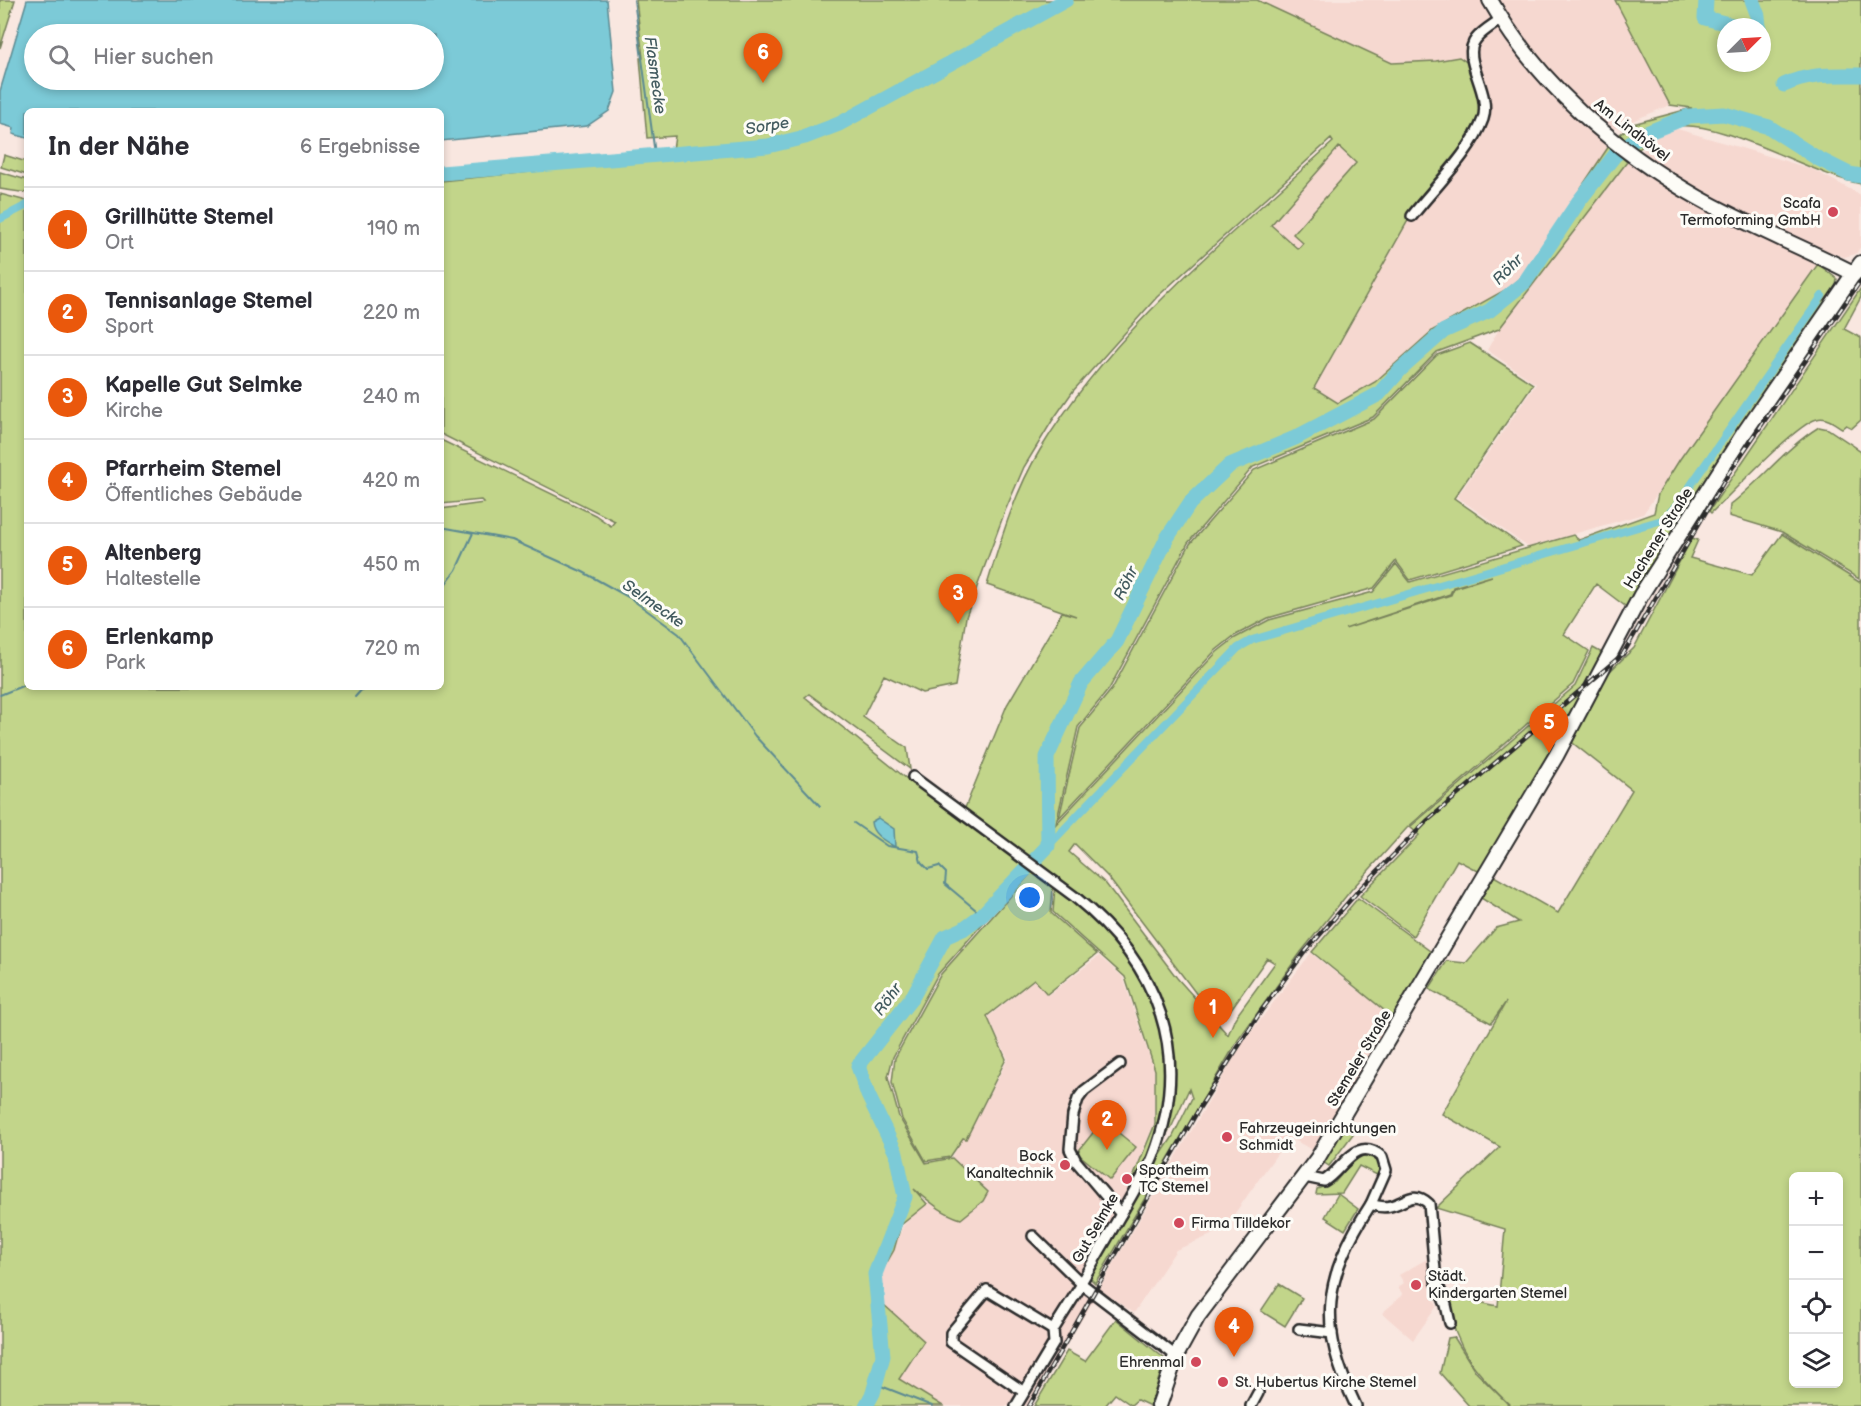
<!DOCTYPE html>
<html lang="de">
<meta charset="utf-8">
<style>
:root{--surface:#fff;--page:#f7f7f7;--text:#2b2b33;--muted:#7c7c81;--line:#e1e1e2;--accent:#ea580c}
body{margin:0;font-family:"Balsamiq Sans",sans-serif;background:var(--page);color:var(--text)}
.controls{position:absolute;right:18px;bottom:18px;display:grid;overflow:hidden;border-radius:9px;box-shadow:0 3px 9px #0003}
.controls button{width:54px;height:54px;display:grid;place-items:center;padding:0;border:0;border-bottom:2px solid var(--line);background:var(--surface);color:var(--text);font:30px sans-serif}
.compass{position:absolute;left:1717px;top:18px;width:54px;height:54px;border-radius:50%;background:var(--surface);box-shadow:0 3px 9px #0003;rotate:66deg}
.you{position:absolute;left:1030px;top:898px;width:21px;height:21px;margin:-15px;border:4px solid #fff;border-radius:50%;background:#1a73e8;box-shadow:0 0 0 9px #1a73e833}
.badge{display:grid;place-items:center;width:39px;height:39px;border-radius:50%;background:var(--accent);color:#fff;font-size:20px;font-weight:700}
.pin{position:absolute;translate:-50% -50px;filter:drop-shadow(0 2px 3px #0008)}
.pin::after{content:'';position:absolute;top:32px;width:21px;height:18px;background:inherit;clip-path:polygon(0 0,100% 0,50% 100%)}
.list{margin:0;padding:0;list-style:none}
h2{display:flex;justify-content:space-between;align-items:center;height:78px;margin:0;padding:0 24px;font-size:26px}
h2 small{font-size:20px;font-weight:400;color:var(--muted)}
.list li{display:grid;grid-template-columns:39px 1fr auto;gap:18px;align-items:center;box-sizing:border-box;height:84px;padding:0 24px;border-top:2px solid var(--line)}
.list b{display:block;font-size:22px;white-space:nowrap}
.list p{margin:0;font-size:20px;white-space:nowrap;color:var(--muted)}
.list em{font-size:20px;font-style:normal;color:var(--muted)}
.icon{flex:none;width:33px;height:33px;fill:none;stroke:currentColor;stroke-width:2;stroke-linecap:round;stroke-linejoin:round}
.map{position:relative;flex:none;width:1861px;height:1406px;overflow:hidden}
.search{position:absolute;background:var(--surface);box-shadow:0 3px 9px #0003;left:24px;top:24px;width:420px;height:66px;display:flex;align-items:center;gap:15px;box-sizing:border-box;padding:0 21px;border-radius:33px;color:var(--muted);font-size:22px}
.panel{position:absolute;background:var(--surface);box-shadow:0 3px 9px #0003;left:24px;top:108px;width:420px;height:582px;border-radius:9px}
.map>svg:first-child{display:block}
</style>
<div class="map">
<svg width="1861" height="1406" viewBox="0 0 1861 1406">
<rect width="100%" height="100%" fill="#f9e7e0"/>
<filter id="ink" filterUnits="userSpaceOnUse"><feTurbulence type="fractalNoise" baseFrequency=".0167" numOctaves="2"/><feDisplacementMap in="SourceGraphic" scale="12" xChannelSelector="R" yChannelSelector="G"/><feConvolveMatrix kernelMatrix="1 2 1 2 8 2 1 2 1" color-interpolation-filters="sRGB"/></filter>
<g filter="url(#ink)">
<g fill="#f6d8d0">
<polygon points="1257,0 1615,0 1670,105 1611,130 1640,153 1659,134 1674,128 1812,169 1861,195 1861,246 1856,254 1844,257 1827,251 1643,514 1528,547 1457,497 1536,384 1487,350 1499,329 1627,162 1609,146 1522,276 1505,290 1433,330 1375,382 1338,403 1314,389 1424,192 1461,147 1478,118 1459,57 1436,61 1392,63"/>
<polygon points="1338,147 1356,163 1294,234 1303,243 1298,249 1271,225"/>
<polygon points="1311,953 1394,1019 1312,1150 1289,1137 1223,1230 1176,1250 1134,1313 1100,1290 1028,1406 943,1406 899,1379 924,1341 883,1304 881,1273 894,1250 903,1226 928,1202 949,1215 988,1192 952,1157 963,1138 966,1139 1008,1059 988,1017 1034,980 1048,995 1099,956 1123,977 1154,1070 1154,1124 1114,1220 1082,1273 1099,1289 1242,1044"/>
<polygon points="1432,1256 1435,1290 1431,1294 1437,1306 1413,1340 1382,1313 1403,1295 1398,1287 1404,1283 1399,1275"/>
</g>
<g fill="#c2d58a" stroke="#76805a" stroke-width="1.5" fill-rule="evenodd">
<polygon points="0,0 15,0 0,48"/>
<polygon points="636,0 1063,0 839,122 767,143 673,150 675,136 647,138 640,58 643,58"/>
<path d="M1069,0h188l135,63 44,-2 23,-4 9,6 9,20 4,23 -3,12 -17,29 -37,45 -110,196 24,15 37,-21 58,-52 72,-40 17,-14 87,-130 18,16 -128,167 -62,23 -64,65 -120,50 -65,76 -79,146 -31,38 -22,97 161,-172 18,-14 34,-18 104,-28 23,-28 14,18 163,-47 6,5 75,-27 4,-19 22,-35 138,-195 19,15 -2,14 -206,316 -33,-25 -32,50 25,17 -16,33 -166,144 -56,62 -50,62 -63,88 -143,243 -5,-5 47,-88 35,-52 20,-40 -3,-9 -17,37 -45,66 28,-68v-54l-30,-93 -72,-65 2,-26 -90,-78 42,-103 55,-93 14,4 -89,-31c14,-46 28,-94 53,-135 74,-122 189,-213 293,-308l-2,-3 -174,158 -84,94 -21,30 -28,46 -19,44 -39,106 -11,69 -33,7 -38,-18 -21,42 44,31 3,21 -101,-75 -4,3 107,86 58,39 61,47 -93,105 -45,83 -5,20 11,40 27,46 26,-5 36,34 -5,9 -22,18c-19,-6 -32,-18 -47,-30l13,15 -26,21 -7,25 -13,23 2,31 41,37 -25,38 44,27h-943v-1212l27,7v486h414v-178l43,-6 -3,-3 -40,4v-64l154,75 16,11 4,-5 -174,-87v-253l327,-33 36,-9 38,-13zM1339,147l17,16 -63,71 10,9 -5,6 -27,-24zM1492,576l-38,12 -3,7 -106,34 105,-35 3,-7zM1075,844l33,33 96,127 13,9 12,-1 38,-54 8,5 -40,55 -7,17 -51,-57 -71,-94 -37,-32z"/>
<path d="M1615,0h246v184c-53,-10 -141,-67 -189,-57 -14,3 -24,14 -34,23l-19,-15 14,-11 59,-16 -22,-3zM1726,27h36v36h-36z"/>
<polygon points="4,155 27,162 27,175 1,167"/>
<polygon points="0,172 27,180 27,193 0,189"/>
<path d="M1861,288v9l-17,32 17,9v82l-9,8 -6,-3 -4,3c-7,-4 -16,-12 -25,-9 -21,5 -86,75 -106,94l-2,-2z"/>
<polygon points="1470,343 1533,384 1454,498 1522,546 1410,580 1396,561 1374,588 1268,618 1234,636 1215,651 1059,818 1080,728 1112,689 1190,544 1254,470 1374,419 1437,355"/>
<path d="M1819,427l9,2 33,22 -2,128 -77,-47 -53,-16 1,-11c32,-25 55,-57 89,-78z"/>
<path d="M1782,534l77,48 2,-2v826h-350c-33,-31 -56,-57 -63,-103l6,-6 44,9 7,-77 -69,-21 64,-61 -58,-33 64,-112 -15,21 -62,-34 18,-28 19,2 30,-35 23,-6 -38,-24 13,-22 64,37 74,-123 -63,-50 38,-66 27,-26 58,-110 6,2 -8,18 62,17zM1794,1176h44v208h-44z"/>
<polygon points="1593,648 1604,654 1482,873 1457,860 1413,936 1360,896 1419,835 1410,827 1575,686"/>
<polygon points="1034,870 1053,887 1051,913 1097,954 1047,994 1034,979 987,1016 1006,1059 966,1139 963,1138 950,1157 926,1161 902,1119 892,1082 895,1058 941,974"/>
<polygon points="1358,898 1434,954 1395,1019 1312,952"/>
<polygon points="1103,1120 1136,1147 1110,1180 1077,1153"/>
<polygon points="1346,1124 1356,1130 1329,1166 1323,1162"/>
<polygon points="1364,1156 1373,1158 1381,1165 1377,1175 1359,1166 1342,1193 1316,1194 1317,1189 1335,1182 1356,1157"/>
<polygon points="1338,1194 1358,1209 1345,1230 1325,1217"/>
<polygon points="1279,1284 1302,1298 1285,1326 1261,1311"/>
<polygon points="1116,1319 1165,1359 1150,1406 1137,1400 1131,1405 1115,1394 1105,1406 1034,1406 1067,1351 1085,1361"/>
<polygon points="1454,1337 1476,1372 1510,1406 1469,1406 1440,1373 1448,1338"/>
</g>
<g fill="#7bcad7" stroke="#5b8a92" stroke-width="1.5" fill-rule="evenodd">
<path d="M27,0h580l9,92 -7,19 -22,15 -146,15v-30h-414v27l-14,-4 1,-6 -14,-4v-33zM34,34h400v46h-400z"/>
<path d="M878,818l16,11 1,18c-10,-6 -23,-12 -24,-25z"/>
</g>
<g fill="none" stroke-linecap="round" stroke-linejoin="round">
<g stroke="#5b8a92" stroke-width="2">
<polyline points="634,0 655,154"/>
<polyline points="441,527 512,540 583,572 630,598 679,634 755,736 820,806"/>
<polyline points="441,590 456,570 473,533"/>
<polyline points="0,695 27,684"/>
<polyline points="355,697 364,687"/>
<polyline points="854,823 887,846 918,851 921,862 928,869 939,866 946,873 945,884 982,915"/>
<polyline points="876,1384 932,1406"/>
</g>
<g stroke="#7bcad7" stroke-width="8">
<polyline points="0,219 27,205"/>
<polyline points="1048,846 1238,648 1252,640 1662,520 1677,505 1822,296"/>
</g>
<g stroke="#7bcad7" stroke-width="15">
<polyline points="1706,0 1705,18 1740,27"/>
<polyline points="1752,0 1758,16 1759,27"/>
<path d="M1784,85c25,-12 50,-10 77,-10"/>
<polyline points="441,173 768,146 805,137 839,124 1066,0"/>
<polyline points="866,1406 873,1393 883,1356 875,1274 905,1197 896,1153 868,1095 858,1066 913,996 945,937 963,929 982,915 1048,846 1047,757 1081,683 1117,641 1167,538 1190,503 1230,465 1295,438 1379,394 1400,370 1444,331 1489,311 1525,282 1579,201 1615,155 1639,136 1689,116 1724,114 1769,127 1817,158 1849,174 1861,176"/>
</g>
<defs>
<g id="street">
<path d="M1412,216c21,-27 60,-65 71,-97 9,-27 -23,-61 -7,-80 6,-8 17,-14 25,-20"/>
<path d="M913,777l162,120c84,68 118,157 78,260 -5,13 -14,25 -20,36 -17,30 -34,59 -51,88"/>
<polyline points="1120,1064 1084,1091 1078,1099 1073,1115 1070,1149 1076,1161 1121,1214"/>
<path d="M1305,1177l19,4c19,-11 32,-47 58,-24l4,13 -15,34c29,12 37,-20 58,0l7,77 10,24 4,18"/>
<polyline points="1033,1236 1082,1284 1176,1356"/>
<polyline points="1299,1329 1332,1333"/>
<polyline points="1024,1392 951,1342 951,1333 987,1290 1053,1330"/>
<polyline points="1016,1406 1054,1343 1053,1330 1082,1284"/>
<polyline points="1251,1406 1258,1393"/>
<path d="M1356,1406c-39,-81 -33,-128 15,-202"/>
</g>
<g id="secondary">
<path d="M1490,0c47,83 127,152 209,198 50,28 104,49 156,76"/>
<polyline points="1159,1406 1176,1356 1198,1316 1317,1159 1556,756 1641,595 1744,433 1861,263"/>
</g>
</defs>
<use href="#street" stroke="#2b2b2b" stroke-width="14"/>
<use href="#secondary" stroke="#2b2b2b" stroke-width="18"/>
<use href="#street" stroke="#fdfcf7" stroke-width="9"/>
<use href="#secondary" stroke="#fdfcf7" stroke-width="14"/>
<defs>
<polyline id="rail" points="1029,1406 1200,1107 1261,1011 1304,953 1358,891 1427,821 1623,654 1728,474 1861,280"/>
</defs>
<use href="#rail" stroke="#2b2b2b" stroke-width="4.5"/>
<use href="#rail" stroke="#fdfcf7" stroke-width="2" stroke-dasharray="7" stroke-linecap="butt"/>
</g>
</g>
<g fill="#d1495b" stroke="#fdfcf7" stroke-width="2">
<circle cx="1833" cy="212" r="6"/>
<circle cx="1227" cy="1137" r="6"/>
<circle cx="1065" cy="1165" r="6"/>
<circle cx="1127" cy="1179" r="6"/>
<circle cx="1179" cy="1223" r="6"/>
<circle cx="1416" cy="1285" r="6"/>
<circle cx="1196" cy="1362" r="6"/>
<circle cx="1223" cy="1382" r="6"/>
</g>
<g text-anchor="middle" stroke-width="6" stroke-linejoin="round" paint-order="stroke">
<g font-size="15" fill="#2b2b2b" stroke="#fdfcf7">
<text transform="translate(1632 130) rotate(38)" y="5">Am Lindhövel</text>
<text transform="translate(1658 538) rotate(-58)" y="5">Hachener Straße</text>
<text transform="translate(1359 1058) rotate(-59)" y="5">Stemeler Straße</text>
<text transform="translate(1095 1228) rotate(-60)" y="5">Gut Selmke</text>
</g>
<g font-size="15" fill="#2b2b2b" stroke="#fdfcf7" text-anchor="start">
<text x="1821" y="208" text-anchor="end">Scafa<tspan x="1821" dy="17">Termoforming GmbH</tspan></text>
<text x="1239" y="1133">Fahrzeugeinrichtungen<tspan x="1239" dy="17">Schmidt</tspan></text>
<text x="1053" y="1161" text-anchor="end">Bock<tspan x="1053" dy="17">Kanaltechnik</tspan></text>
<text x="1139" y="1175">Sportheim<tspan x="1139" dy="17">TC Stemel</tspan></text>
<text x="1191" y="1228">Firma Tilldekor</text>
<text x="1428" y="1281">Städt.<tspan x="1428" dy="17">Kindergarten Stemel</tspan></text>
<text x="1184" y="1367" text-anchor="end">Ehrenmal</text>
<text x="1235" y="1387">St. Hubertus Kirche Stemel</text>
</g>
<g font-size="16" font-style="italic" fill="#435b5f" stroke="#fdfcf7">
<text transform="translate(656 75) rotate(82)" y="6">Flasmecke</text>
<text transform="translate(767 125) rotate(-9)" y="6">Sorpe</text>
<text transform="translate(1507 269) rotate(-46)" y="6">Röhr</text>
<text transform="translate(1125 583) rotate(-64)" y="6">Röhr</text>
<text transform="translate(654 603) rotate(35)" y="6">Selmecke</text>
<text transform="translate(887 999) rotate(-54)" y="6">Röhr</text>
</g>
</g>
</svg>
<div class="controls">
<button>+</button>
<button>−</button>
<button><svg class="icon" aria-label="locate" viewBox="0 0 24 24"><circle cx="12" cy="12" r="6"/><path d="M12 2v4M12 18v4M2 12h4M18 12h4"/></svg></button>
<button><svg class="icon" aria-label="layers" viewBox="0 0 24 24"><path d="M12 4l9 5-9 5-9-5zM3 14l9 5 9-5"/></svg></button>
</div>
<svg class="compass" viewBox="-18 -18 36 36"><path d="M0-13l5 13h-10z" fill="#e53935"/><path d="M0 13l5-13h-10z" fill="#7c7c81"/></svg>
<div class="you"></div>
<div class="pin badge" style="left:1213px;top:1038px">1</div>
<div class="pin badge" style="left:1107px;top:1150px">2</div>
<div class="pin badge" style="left:958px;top:624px">3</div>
<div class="pin badge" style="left:1234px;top:1357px">4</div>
<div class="pin badge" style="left:1549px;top:753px">5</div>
<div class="pin badge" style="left:763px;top:83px">6</div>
<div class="search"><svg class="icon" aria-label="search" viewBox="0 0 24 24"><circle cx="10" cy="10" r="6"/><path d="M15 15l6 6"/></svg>Hier suchen</div>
<section class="panel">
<h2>In der Nähe<small>6 Ergebnisse</small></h2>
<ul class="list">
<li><span class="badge">1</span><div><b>Grillhütte Stemel</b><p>Ort</p></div><em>190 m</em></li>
<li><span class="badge">2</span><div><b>Tennisanlage Stemel</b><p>Sport</p></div><em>220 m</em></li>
<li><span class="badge">3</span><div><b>Kapelle Gut Selmke</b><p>Kirche</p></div><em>240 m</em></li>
<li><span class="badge">4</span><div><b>Pfarrheim Stemel</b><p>Öffentliches Gebäude</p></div><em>420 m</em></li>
<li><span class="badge">5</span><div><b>Altenberg</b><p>Haltestelle</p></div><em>450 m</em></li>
<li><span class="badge">6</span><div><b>Erlenkamp</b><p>Park</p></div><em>720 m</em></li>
</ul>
</section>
</div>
